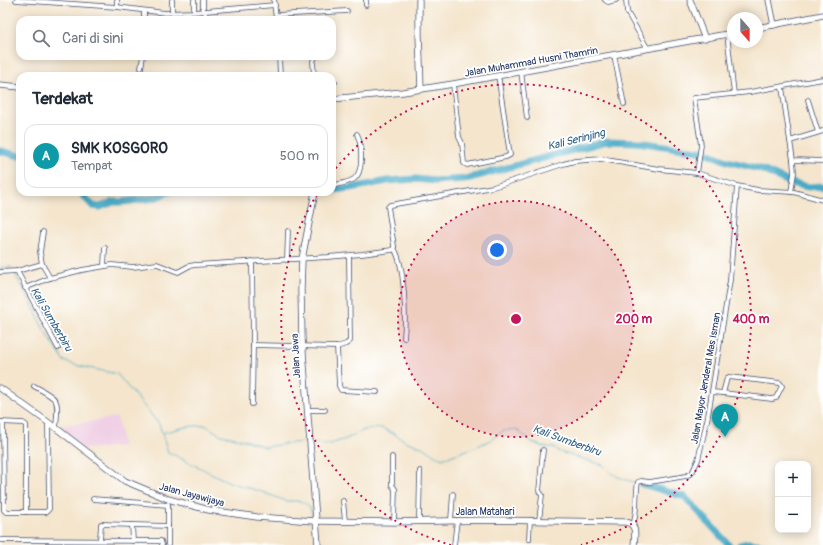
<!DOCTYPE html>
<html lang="id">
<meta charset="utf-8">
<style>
:root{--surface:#fff;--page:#f2f2f3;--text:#1f2937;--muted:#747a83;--line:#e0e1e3;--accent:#0b8043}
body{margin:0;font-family:Pangolin,sans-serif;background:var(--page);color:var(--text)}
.controls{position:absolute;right:12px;bottom:12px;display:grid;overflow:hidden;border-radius:8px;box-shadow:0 2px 10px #0003}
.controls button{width:36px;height:36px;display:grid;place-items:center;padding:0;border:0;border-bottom:1px solid var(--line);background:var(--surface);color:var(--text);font:20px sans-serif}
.compass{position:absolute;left:727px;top:12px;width:36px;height:36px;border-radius:50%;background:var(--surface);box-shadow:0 2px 10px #0003;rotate:159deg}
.you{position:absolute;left:497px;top:250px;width:14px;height:14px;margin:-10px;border:3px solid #fff;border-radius:50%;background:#1a73e8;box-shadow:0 0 0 6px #1a73e833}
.badge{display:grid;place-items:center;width:26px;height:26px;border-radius:50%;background:var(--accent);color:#fff;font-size:13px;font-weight:700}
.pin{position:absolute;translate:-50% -33px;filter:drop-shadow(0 1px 2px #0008)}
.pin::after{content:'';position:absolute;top:21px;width:14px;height:12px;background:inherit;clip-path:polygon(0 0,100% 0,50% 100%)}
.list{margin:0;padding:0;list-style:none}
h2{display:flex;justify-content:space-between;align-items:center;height:52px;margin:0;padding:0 16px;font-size:17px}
h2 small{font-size:13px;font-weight:400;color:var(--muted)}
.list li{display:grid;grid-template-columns:26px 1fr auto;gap:12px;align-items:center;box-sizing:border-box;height:64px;margin:0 8px 8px;padding:0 8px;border:1px solid var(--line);border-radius:12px}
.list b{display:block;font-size:15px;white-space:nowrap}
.list p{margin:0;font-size:13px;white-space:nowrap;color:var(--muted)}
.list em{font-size:13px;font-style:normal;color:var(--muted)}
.icon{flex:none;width:22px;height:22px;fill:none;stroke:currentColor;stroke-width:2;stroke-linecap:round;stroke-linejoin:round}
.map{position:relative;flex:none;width:823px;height:545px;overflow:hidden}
.search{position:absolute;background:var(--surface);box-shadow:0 2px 10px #0003;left:16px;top:16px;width:320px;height:44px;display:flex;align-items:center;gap:10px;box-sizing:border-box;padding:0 14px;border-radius:12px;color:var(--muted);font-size:15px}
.panel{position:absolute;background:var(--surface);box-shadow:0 2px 10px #0003;left:16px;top:72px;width:320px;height:124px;border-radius:12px}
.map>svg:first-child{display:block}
</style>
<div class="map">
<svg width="823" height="545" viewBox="0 0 823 545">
<rect width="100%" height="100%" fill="#fff"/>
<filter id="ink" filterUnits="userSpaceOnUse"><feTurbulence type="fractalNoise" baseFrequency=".025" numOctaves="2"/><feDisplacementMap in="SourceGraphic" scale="8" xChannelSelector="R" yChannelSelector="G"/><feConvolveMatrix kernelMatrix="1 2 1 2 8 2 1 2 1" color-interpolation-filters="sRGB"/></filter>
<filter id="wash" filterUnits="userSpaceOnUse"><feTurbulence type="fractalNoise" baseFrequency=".012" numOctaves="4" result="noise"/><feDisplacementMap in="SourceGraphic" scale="16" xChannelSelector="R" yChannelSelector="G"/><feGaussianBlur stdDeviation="0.9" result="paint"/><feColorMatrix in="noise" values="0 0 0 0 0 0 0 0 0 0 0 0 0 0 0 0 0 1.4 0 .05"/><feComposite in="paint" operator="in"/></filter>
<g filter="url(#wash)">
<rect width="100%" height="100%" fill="#f4e5cc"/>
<polygon fill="#f0d0e5" points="117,417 123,446 84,449 63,433 62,426"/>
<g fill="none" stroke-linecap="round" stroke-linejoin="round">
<g stroke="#48aac7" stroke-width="1">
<polyline points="0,268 11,267 12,269"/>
<polyline points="14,272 33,306 43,328 64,361 75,365 117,374 159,424 168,452 229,482 262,492 286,501 300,501 306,504 310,508 313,517"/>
<polyline points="162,433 185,427 205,425 221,435 245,440 265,447 291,443 307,442"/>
<polyline points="312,443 330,444 346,439 364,430 382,428 396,435 405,441 422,447 442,459 478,446 490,440 503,431 516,429 530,441 543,447 552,447 560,452 603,465 609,471 618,477 636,483"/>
</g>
<g stroke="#48aac7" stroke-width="7">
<polyline points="0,151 20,156"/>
<polyline points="332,190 351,188 387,181 416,179 435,181 466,179 606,141 637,142 705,152 727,161 760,169 791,183 808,187 823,186"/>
<polyline points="80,192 93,206 100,207 113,202 122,202 154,198 169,192"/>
<polyline points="642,484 685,497 729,545"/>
<polyline points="740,545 748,543 763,545"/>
</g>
</g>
</g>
<g filter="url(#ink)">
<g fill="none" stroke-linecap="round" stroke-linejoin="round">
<defs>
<g id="street">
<polyline points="16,0 117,7 165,13 194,12 275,5"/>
<polyline points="172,0 172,13"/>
<polyline points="203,0 203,11"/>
<polyline points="274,0 276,20"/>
<polyline points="605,0 608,2 616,0"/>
<polyline points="626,0 627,12 648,49"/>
<polyline points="366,5 366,0"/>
<polyline points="117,7 117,0"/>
<polyline points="205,11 206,20"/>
<polyline points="194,12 194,0"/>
<polyline points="276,15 347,11"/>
<polyline points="144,20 144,11"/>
<polyline points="727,34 734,94"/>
<polyline points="614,55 624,104"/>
<polyline points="279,56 280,76"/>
<polyline points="141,68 143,56"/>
<polyline points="521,71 527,118"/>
<polyline points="314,76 313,61 316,56"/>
<polyline points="332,82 335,82"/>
<polyline points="453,84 459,137 462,143 464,163 467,165 506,157 510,155 498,75"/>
<polyline points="782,87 790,141 823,131"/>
<polyline points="332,93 333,99"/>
<polyline points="808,100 818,132"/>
<polyline points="790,141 793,160 823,161"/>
<polyline points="697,173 701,145 694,98 750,92 823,79"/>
<path d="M332,186c6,-2 16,-3 22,-7 10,-7 8,-35 3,-45"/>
<polyline points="791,192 794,173 793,160"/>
<path d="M394,248c11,17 12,69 10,90"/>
<polyline points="287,260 288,231"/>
<polyline points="252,261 253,346"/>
<polyline points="42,264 40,252 43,232"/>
<polyline points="104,266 105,248"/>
<polyline points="17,271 58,348"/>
<polyline points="0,272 17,271 42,264 50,278"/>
<polyline points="25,288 50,278 82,270 112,265 133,267 157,264 178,272 189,266 195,265 328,257 362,254 392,250 394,248 394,246 388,207 390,205 493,187 509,182 563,164 575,161 601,159 659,169 697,173 737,186 758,190 794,192 823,200"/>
<polyline points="337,347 339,386 341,390 377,392"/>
<polygon points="729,377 780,383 782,386 776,398 772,399 723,393 727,378"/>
<path d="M34,386c27,15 24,12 22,42"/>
<polyline points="712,392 723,393"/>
<polyline points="252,404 253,345 337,347 346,344 350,341 349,256"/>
<polyline points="307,410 325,410"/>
<polyline points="0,422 23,423 26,425 26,512"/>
<polyline points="3,422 4,510 6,512 46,512 49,509 48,423"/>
<polyline points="392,457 392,485 395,489 394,522"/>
<polyline points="93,499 168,505"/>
<polyline points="343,501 345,521"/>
<polyline points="451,520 453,494"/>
<polyline points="419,521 420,471"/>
<polyline points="539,521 542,495 539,491 543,450"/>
<polyline points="132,525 133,541"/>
<path d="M633,525c5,-13 2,-29 5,-43l3,-1 9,1 36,-6 6,-3 6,-13 10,-44 22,-136 7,-94"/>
<polyline points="529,539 530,520"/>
<polyline points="0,540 159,541 161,541 162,545"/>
<polyline points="100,540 101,524 168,526"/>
<polyline points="168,545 168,504"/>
<polyline points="454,545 457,520"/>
</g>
<g id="secondary">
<polyline points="419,0 419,35 421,89"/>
<polyline points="690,0 705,39"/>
<polyline points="769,0 774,25"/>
<polyline points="757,28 823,15"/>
<polyline points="0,85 20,87"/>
<polyline points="332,99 403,92 453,84 733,33"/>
<polyline points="315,192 302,259 301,290 302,340 318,545"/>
<path d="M0,388l56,40 69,53 43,18 41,11 48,7 57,4 80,1 98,-2 134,2c11,2 9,13 8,23"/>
</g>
</defs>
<use href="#street" stroke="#3c4a6e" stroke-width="5.5"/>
<use href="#secondary" stroke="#3c4a6e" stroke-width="7"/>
<use href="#street" stroke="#fff" stroke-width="4"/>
<use href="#secondary" stroke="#fff" stroke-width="5.5"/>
</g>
</g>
<circle cx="516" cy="319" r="118" fill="#c2185b" fill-opacity=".12"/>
<g fill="none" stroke="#c2185b" stroke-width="2" stroke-dasharray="2 4">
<circle cx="516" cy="319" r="118"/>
<path d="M451 545A235 235 0 0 1 318 193M332 173A235 235 0 1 1 581 545"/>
</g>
<g text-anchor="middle" stroke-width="3.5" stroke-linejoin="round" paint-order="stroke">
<g font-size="10" fill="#1b2f5e" stroke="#fff">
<text transform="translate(531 61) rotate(-10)" y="4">Jalan Muhammad Husni Thamrin</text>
<text transform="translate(295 356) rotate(-93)" y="4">Jalan Jawa</text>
<text transform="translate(705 378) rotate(-80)" y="4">Jalan Mayor Jenderal Mas Isman</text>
<text transform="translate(192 494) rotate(15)" y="4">Jalan Jayawijaya</text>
<text x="485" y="515">Jalan Matahari</text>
</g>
<g font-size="11" font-style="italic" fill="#2d6088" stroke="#fff">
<text transform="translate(576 139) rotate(-14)" y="4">Kali Serinjing</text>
<text transform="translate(52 319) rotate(60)" y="4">Kali Sumberbiru</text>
<text transform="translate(567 440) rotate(20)" y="4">Kali Sumberbiru</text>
</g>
</g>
<circle cx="516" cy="319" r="6" fill="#c2185b" stroke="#fff" stroke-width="2"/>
<g font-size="12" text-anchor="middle" font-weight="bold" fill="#c2185b" stroke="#fff" stroke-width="3.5" stroke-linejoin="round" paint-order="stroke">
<text x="634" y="323">200 m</text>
<text x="751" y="323">400 m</text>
</g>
</svg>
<div class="controls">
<button>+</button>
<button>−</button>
</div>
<svg class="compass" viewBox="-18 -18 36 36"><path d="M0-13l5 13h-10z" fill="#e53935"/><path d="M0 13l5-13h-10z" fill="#747a83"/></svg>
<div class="you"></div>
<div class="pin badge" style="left:725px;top:437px;background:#0f9aa8">A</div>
<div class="search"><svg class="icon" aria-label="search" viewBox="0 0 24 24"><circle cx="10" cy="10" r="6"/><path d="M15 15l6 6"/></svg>Cari di sini</div>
<section class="panel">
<h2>Terdekat<small></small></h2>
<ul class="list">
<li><span class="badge" style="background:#0f9aa8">A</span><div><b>SMK KOSGORO</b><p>Tempat</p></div><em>500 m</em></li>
</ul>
</section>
</div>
